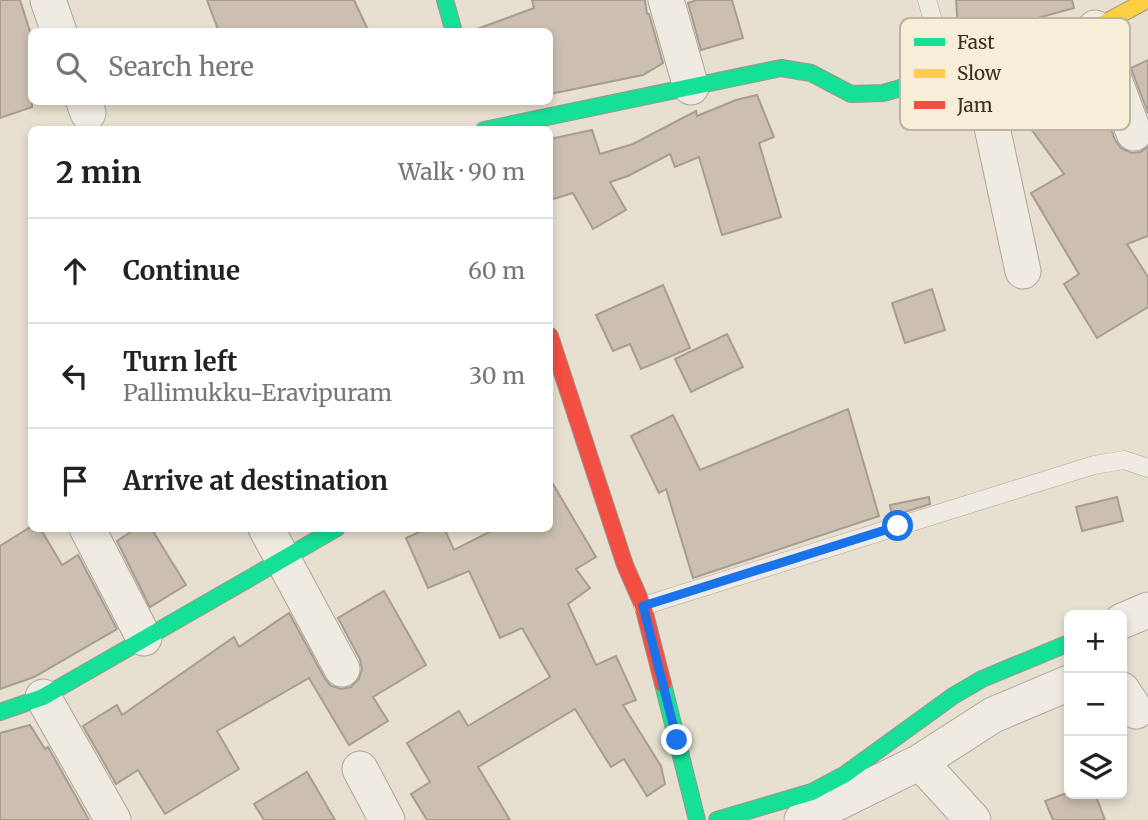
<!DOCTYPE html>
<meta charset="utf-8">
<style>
:root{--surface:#fff;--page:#f2f2f2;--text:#222;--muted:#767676;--line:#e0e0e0}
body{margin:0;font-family:Merriweather,serif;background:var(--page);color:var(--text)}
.controls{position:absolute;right:21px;bottom:21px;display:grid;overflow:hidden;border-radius:10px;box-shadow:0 4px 10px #0003}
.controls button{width:63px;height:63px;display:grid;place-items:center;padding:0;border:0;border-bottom:2px solid var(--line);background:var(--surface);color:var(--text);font:35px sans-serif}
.stop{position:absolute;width:21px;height:21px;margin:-16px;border:5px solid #1a73e8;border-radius:50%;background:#fff}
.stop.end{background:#1a73e8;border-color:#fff;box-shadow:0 2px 7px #0008}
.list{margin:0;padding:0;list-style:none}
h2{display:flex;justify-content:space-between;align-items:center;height:91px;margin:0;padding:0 28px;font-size:30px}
h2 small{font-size:23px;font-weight:400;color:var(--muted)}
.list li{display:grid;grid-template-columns:46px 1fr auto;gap:21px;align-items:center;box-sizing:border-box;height:105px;padding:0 28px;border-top:2px solid var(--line)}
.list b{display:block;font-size:26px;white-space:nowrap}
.list p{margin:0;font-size:23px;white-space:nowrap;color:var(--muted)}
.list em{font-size:23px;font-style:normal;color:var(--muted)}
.icon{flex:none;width:38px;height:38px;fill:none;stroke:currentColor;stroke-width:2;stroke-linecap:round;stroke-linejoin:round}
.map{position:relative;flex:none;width:1148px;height:820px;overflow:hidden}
.search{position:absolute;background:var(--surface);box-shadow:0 4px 10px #0003;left:28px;top:28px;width:525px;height:77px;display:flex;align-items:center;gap:18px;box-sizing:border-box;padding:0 24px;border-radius:10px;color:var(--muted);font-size:26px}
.panel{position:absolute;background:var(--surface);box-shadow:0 4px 10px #0003;left:28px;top:126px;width:525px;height:406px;border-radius:10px}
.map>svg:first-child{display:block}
</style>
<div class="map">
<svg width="1148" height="820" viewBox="0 0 1148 820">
<rect width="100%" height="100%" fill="#e7e0d1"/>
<g fill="#cbbfb2" stroke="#a89c90" stroke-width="2">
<polygon points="0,0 20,0 32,38 32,107 0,118"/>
<polygon points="207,0 354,0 369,32 219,32"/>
<polygon points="532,0 645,0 647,14 649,14 663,63 643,75 550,94 550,32 477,32 477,29 534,8"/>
<polygon points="697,0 732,0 743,38 701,50 688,3"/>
<polygon points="956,0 1072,0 1074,8 998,29 998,38 979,44 959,45"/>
<polygon points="1148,60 1148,113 1131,68"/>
<polygon points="1089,69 1115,140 1121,148 1131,153 1140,152 1148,147 1148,236 1127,244 1148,277 1148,307 1097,338 1064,284 1079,274 1031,193 1064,174 1023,118 1063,89 1061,86"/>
<polygon points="757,95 774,137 759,143 781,217 722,235 699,157 675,167 670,154 628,176 610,182 626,210 593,229 573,193 550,200 550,139 592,130 600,154 633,144 696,111 697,116 736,100"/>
<polygon points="663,285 690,348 641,369 630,344 613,351 596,315"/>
<polygon points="932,289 945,330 905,343 892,303"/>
<polygon points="727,334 743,367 691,392 675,359"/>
<polygon points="848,409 879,516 693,578 666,489 659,493 631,436 673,415 700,470"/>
<polygon points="550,479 596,557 576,569 590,588 568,604 596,665 616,656 636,700 623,705 661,766 665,784 647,796 624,759 611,767 575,709 478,767 510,820 427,820 411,794 430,782 407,743 459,711 468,726 550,677 522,628 500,638 469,571 428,588 406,538 428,528 444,528 454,550 497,528 550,528"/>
<polygon points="929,497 930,504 892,516 890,505"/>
<polygon points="1117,497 1123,521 1082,531 1076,507"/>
<polygon points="32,526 32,528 40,528 62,565 78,555 117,629 34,677 0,689 0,546"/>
<polygon points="137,528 151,528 186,585 150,607 117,541"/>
<polygon points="384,591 426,665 373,697 388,721 349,745 309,678 217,731 239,769 165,814 138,770 116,784 83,726 117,705 122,715 234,637 239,647 289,613 325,679 331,686 341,689 351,687 359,679 362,669 360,659 338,618"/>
<polygon points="30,725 45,749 48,747 89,820 0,820 0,733"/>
<polygon points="307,772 335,820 264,820 254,804"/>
<polygon points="1064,794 1095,794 1105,820 1053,820 1045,801"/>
</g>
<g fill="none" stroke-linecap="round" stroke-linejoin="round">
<defs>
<g id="lane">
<polyline points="927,0 949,76"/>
<polyline points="643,606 1094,465 1124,460 1148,468"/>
</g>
<g id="street">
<polyline points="48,0 59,32"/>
<polyline points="666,0 691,87"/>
<polyline points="1095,28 1134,133"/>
<polyline points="979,67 1023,271"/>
<polyline points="84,102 88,113"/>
<polyline points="87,528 144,638"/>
<polyline points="266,528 342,669"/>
<polyline points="1122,621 1148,610"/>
<polyline points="1122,690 1136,711"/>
<polyline points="43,697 113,820"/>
<polyline points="920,762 993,715 1069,683"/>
<polyline points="360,769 387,820"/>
<polyline points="802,820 920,762 973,820"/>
</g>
<g id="fast">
<polyline points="445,0 454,32"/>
<polyline points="484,130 781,68 811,73 851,94 883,93 993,62"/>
<polyline points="663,684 697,820"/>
<polyline points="0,712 43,697 337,528"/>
<polyline points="717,820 812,792 844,775 953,696 982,679 1069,643"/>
</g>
<polyline id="slow" points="993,62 1095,28 1147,0"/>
<polyline id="jam" points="550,336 625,565 643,606 663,684"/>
</defs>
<use href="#lane" stroke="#ada599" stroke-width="19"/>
<use href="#street" stroke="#ada599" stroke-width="37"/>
<use href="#fast" stroke="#9c958a" stroke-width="18"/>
<use href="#slow" stroke="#9c958a" stroke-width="18"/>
<use href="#jam" stroke="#9c958a" stroke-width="18"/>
<use href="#lane" stroke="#efebe3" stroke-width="18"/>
<use href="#street" stroke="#efebe3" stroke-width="35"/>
<use href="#fast" stroke="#16e098" stroke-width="16"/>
<use href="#slow" stroke="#ffcf43" stroke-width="16"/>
<use href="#jam" stroke="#f24e42" stroke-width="16"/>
</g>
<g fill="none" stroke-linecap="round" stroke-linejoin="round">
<polyline stroke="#1a73e8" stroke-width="9" points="677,740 643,606 898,526"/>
</g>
<rect x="900" y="18" width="230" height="112" rx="10" fill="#f7eed8" stroke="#bfb4a1" stroke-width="2"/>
<rect x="914" y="38" width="31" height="8" fill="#16e098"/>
<rect x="914" y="69" width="31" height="9" fill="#ffcf43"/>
<rect x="914" y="101" width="31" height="8" fill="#f24e42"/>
<g font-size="19" fill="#3d2e20">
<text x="957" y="49">Fast</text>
<text x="957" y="80">Slow</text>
<text x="957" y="112">Jam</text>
</g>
</svg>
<div class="controls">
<button>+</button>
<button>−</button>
<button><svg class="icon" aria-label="layers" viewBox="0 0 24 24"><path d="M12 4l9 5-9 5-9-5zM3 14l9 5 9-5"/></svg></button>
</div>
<div class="stop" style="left:898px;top:526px"></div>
<div class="stop end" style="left:677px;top:740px"></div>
<div class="search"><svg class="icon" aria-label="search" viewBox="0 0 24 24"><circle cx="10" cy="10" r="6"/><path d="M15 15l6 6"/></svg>Search here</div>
<section class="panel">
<h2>2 min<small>Walk · 90 m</small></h2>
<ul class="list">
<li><svg class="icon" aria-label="ahead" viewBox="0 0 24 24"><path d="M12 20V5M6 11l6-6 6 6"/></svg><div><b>Continue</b></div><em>60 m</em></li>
<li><svg class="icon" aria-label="left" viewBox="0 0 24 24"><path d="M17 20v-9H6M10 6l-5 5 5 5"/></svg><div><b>Turn left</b><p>Pallimukku-Eravipuram</p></div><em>30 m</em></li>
<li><svg class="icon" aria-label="arrive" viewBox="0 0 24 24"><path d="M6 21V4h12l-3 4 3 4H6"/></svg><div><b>Arrive at destination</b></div></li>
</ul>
</section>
</div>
